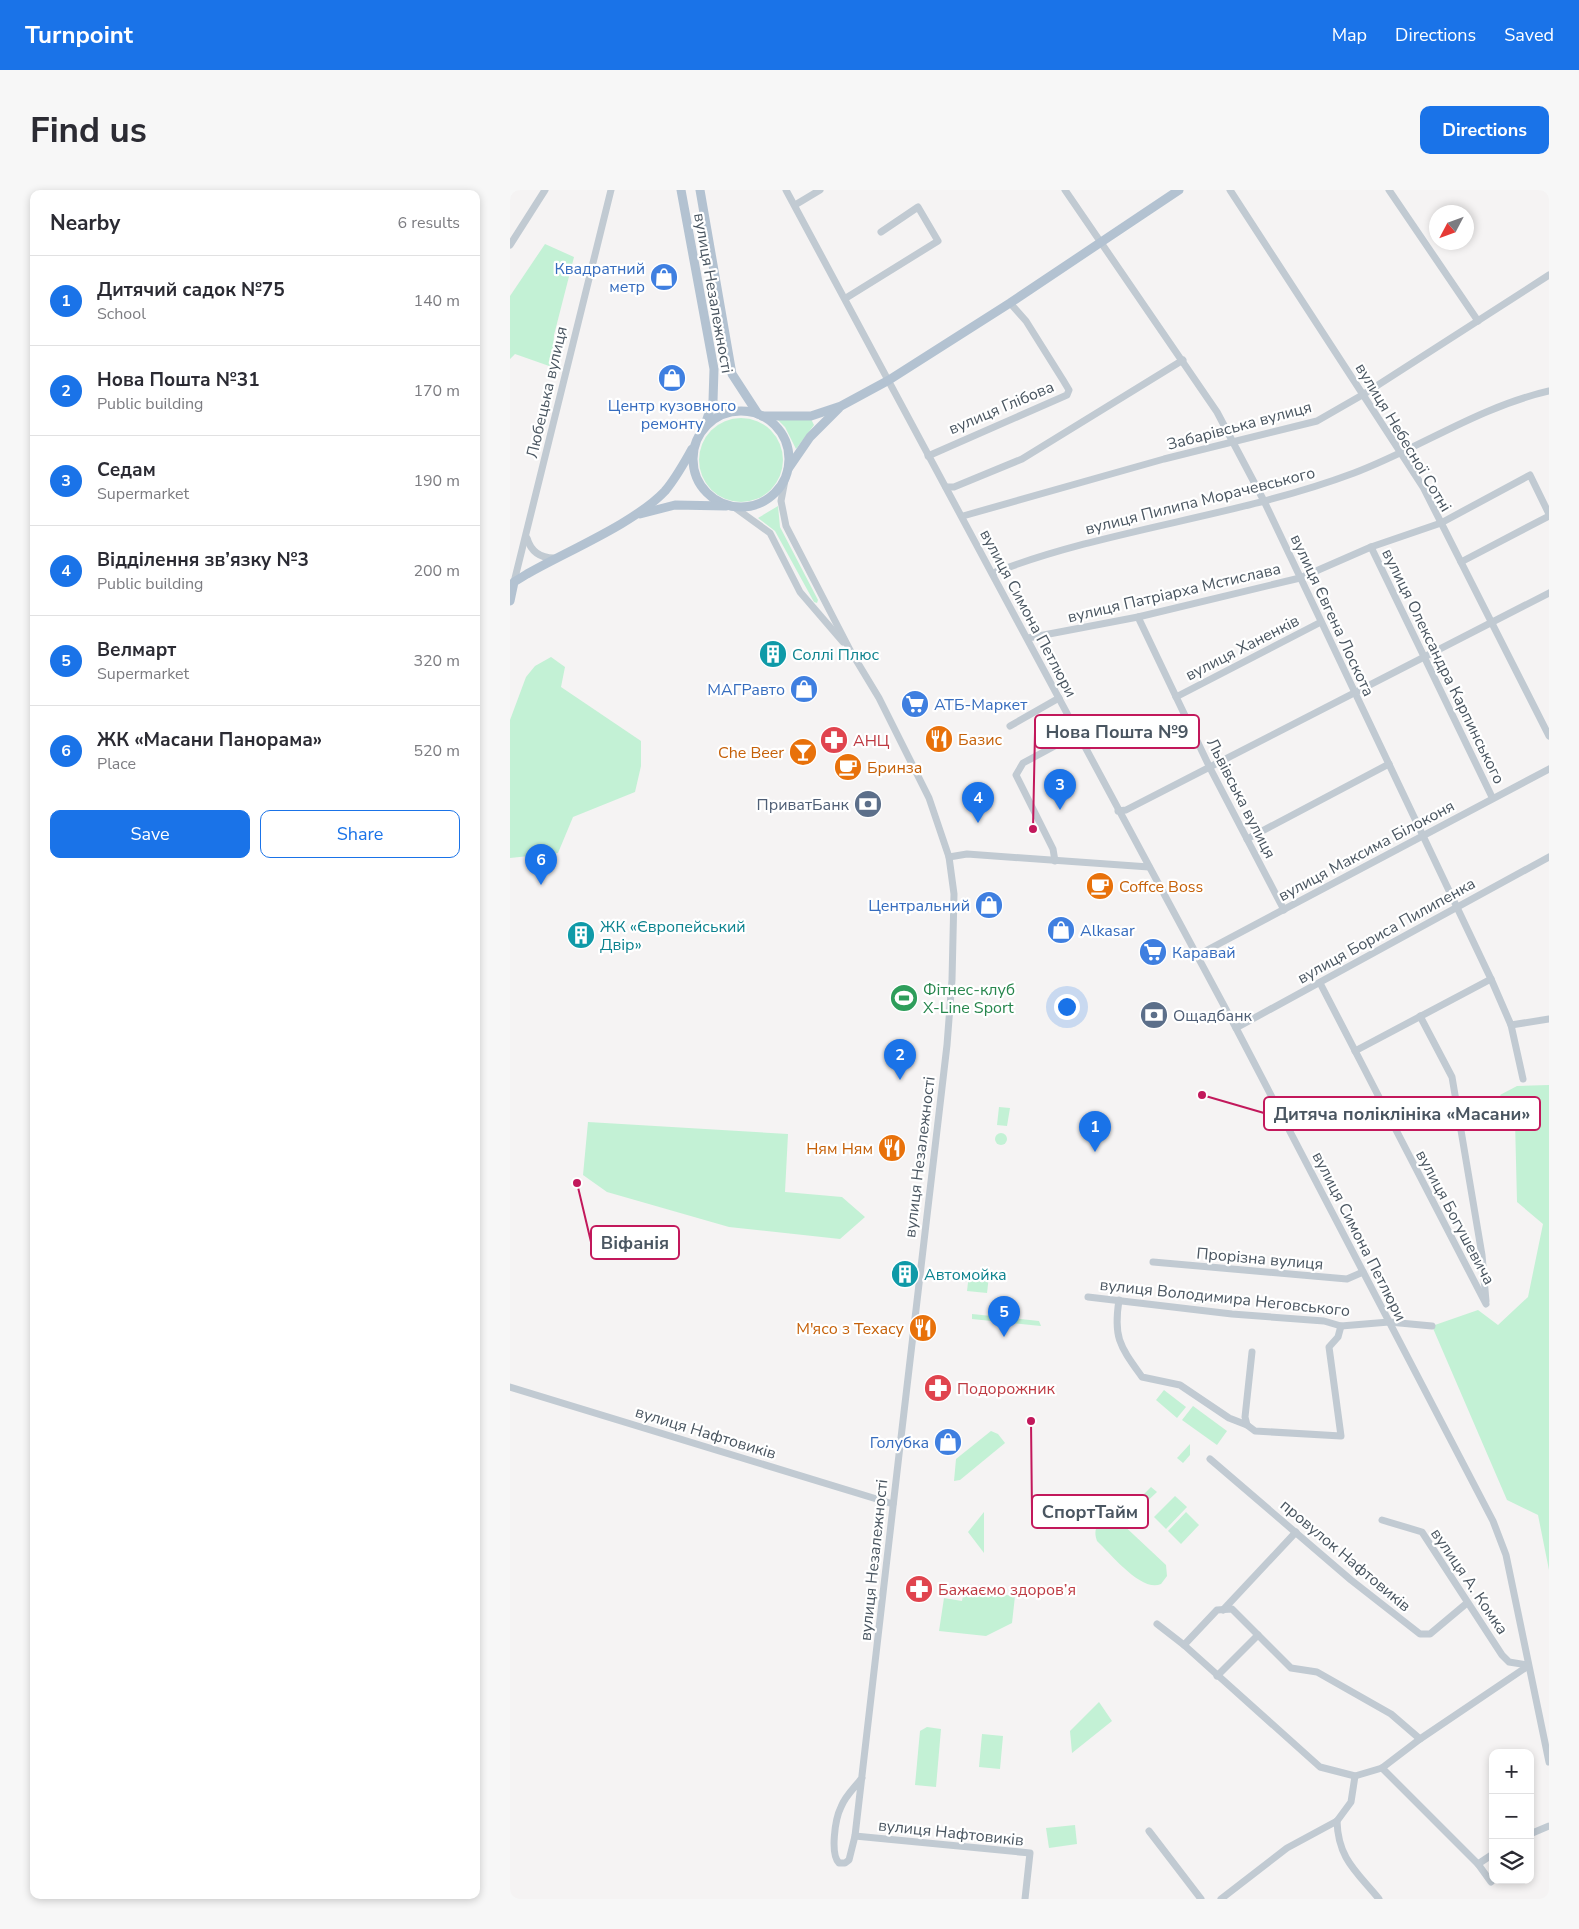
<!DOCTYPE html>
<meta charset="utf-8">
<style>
:root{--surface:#fff;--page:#f7f7f7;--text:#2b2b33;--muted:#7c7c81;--line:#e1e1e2;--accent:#1a73e8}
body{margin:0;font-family:"Nunito Sans",sans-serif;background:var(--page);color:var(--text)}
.controls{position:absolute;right:15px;bottom:15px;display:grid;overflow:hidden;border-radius:10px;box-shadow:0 2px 8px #0003}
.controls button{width:45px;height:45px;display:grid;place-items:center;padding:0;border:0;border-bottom:1px solid var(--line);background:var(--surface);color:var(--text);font:25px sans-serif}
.compass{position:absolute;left:919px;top:15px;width:45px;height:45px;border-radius:50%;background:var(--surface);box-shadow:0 2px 8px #0003;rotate:229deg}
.you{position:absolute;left:556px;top:816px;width:18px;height:18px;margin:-12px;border:4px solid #fff;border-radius:50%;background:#1a73e8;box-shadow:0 0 0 8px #1a73e833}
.badge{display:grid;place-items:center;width:32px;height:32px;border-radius:50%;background:var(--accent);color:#fff;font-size:16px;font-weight:700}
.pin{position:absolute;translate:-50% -41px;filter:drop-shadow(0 1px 2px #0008)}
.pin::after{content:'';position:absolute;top:26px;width:18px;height:15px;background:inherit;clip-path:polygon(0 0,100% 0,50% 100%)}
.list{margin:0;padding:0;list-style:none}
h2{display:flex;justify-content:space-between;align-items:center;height:65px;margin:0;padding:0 20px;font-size:21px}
h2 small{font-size:16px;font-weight:400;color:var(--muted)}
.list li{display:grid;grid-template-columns:32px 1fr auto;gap:15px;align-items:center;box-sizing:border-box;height:90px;padding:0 20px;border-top:1px solid var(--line)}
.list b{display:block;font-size:19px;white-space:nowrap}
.list p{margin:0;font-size:16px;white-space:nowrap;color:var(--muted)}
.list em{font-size:16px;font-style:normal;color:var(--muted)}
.actions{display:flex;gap:10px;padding:15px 20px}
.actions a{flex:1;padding:11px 0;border:1px solid var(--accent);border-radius:10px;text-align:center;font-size:18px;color:var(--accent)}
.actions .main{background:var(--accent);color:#fff}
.icon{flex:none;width:28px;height:28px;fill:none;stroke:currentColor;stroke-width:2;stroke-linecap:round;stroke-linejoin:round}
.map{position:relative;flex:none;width:1039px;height:1709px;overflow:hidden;border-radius:10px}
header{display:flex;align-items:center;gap:30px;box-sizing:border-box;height:70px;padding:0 25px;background:var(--accent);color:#fff}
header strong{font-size:24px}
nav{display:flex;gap:28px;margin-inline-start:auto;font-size:18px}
.intro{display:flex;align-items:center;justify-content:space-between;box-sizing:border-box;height:120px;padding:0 30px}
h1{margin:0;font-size:35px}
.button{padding:12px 22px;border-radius:10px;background:var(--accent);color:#fff;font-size:18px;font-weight:700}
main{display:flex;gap:30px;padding:0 30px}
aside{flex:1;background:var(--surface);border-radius:10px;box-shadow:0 2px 8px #0003}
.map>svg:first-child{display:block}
</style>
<header>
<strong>Turnpoint</strong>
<nav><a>Map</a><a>Directions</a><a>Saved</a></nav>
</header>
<div class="intro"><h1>Find us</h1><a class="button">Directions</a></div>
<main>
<aside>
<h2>Nearby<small>6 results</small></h2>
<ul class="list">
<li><span class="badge">1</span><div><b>Дитячий садок №75</b><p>School</p></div><em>140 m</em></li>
<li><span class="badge">2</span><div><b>Нова Пошта №31</b><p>Public building</p></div><em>170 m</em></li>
<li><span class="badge">3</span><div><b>Седам</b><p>Supermarket</p></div><em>190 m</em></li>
<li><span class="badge">4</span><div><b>Відділення зв’язку №3</b><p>Public building</p></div><em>200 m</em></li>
<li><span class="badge">5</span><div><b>Велмарт</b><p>Supermarket</p></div><em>320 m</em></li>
<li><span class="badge">6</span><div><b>ЖК «Масани Панорама»</b><p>Place</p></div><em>520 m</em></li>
</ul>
<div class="actions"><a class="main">Save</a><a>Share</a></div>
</aside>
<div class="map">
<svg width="1039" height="1709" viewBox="0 0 1039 1709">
<rect width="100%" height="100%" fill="#f5f3f3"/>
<g fill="#c3f1d5">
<polygon points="35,54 64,67 44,145 42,177 5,164 0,169 0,106"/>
<circle cx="231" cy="270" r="42"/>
<polygon points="301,229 304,235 286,259 275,237 268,230"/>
<polygon points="268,316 270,337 308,410 307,413 304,412 265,341 248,328"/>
<polygon points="41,467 55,477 51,497 131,551 131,576 125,602 63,627 48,663 0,668 0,530 16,487 25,476"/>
<polygon points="1039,895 1039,1380 1028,1325 997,1310 922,1136 968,1120 988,1135 1018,1107 1033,1034 1007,1012 1005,931 990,905 1007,896"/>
<polygon points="489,917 500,918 497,936 487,935"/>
<polygon points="78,932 278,944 275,1002 332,1007 355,1027 330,1049 219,1037 97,1002 73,985"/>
<circle cx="491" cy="949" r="6"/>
<polygon points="459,1084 479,1086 477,1103 457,1101"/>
<polygon points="462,1124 529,1131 531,1136 462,1129"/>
<polygon points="654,1200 676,1217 667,1228 646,1210"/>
<polygon points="683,1216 717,1241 707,1255 672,1230"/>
<polygon points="481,1241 488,1244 495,1253 450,1290 444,1291 446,1269"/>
<polygon points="680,1254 680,1265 673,1273 667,1268"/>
<polygon points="641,1297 647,1302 631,1317 623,1315"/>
<polygon points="665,1306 677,1317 656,1339 644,1327"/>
<polygon points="474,1322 474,1363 458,1342"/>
<polygon points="676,1322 689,1335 671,1354 658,1341"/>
<path d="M603,1328l5,2 48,45 1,11 -6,8c-19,9 -50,-30 -64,-43 -5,-13 2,-22 16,-23z"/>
<polygon points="454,1400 505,1406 502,1433 476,1446 429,1441 434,1408 452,1411"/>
<polygon points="589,1512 602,1531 562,1563 560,1541"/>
<polygon points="417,1537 431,1539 426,1597 405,1595 410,1541"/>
<polygon points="472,1544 493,1546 490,1579 469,1577"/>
<polygon points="565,1635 567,1654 539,1658 536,1638"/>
</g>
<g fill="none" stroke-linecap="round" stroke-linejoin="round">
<g stroke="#c1cad2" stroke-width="7">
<polyline points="276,0 726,838 983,1331 996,1365 1039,1572"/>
<polyline points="555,0 707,222 754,311 981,789 1001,835 1013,889"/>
<polyline points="720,0 913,297 1039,546"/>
<polyline points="879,0 968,131"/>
<polyline points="285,15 310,0"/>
<polyline points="0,55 35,0"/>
<polyline points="336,108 428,51 408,17 371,42"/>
<polyline points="418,266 557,205 559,200 553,190 516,131 500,113"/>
<path d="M276,285l-5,26 5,25 64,124 29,48 50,100 20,59 5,37 -2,86 -5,65c-32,264 -61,527 -92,791l-6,24 -4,3h-6c-9,-9 -4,-44 2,-56 4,-11 14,-20 21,-29"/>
<polyline points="436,297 444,297 512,269 673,170"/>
<polyline points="224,317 260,343 290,402 333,452"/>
<polyline points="453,326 654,269 807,231 854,204 1039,85"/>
<path d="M17,348c4,14 13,20 27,20"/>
<polyline points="861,357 982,607"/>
<polyline points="951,372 1039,326"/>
<path d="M483,383c117,-45 244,-56 361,-100 66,-25 125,-66 195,-82"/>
<polyline points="4,392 101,0"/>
<polyline points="628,427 700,578 774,720"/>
<polyline points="518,448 628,427 790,388 861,357 931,333 1020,285 1039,324"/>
<polyline points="666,507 811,432"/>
<polyline points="500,536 549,508"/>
<polyline points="608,621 616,620 1039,403"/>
<polyline points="737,649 879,574"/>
<polyline points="439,667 457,664 639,677"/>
<polyline points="545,671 543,659 506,585 513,573 567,544"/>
<polyline points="686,766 1039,579"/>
<polyline points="810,793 976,1114"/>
<polyline points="910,826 942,887 972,1065 976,1111"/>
<polyline points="1001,835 1039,829"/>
<polyline points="726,838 1039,667"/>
<polyline points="845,861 981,789"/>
<polyline points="643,1072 837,1089 853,1082"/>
<polyline points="578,1107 722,1124 814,1131 831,1136 879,1132 922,1136"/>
<path d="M609,1110c-6,38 1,46 23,77l38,8 49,33 18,7"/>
<polyline points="742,1162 735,1227 737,1235 745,1241 831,1246 819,1157 828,1147 831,1136"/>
<polyline points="0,1197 383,1314"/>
<polyline points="700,1269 841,1390 910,1444 920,1444 957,1413"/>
<polyline points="872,1330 912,1342 992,1465 999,1472 1018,1475"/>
<polyline points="713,1420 786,1342"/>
<polyline points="647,1434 674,1455 810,1577 845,1586 841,1612 827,1631 777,1658 711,1709"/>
<polyline points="674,1455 707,1420 722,1419 781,1478 807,1482 881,1524 910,1549"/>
<polyline points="707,1486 748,1445"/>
<polyline points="872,1578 968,1674 981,1692"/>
<polyline points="845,1586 872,1578 910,1549 1018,1476"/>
<path d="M827,1631c1,38 20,51 42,78"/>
<polyline points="639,1641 691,1709"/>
<polyline points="1020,1644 1039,1636"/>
<polyline points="345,1646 520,1663 515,1709"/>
<polyline points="968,1674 983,1664"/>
</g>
<g stroke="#b3c2d1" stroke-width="9">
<polyline points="171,0 204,179 203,211 195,235"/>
<polyline points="190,0 222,184 248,224"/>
<circle cx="231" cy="269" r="48"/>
<polyline points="252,226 301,226 331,216 379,190 500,113 669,0"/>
<polyline points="278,279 300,247 329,218"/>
<polyline points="130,324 165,315 216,316"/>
<path d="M0,411l4,-19 13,-8c40,-23 108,-51 138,-83 11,-13 19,-28 27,-42"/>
</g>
</g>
<defs>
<symbol id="shop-disc" viewBox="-11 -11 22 22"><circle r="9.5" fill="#3f7fe0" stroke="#fff"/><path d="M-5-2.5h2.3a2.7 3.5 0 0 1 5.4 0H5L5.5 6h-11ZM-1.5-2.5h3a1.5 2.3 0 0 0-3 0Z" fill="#fff"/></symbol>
<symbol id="building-disc" viewBox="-11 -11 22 22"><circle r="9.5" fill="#0f9aa8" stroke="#fff"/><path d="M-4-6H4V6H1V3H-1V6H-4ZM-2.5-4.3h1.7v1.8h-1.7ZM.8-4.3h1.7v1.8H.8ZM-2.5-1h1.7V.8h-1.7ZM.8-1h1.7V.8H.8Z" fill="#fff"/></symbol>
<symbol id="supermarket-disc" viewBox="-11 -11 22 22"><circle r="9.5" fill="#3f7fe0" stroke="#fff"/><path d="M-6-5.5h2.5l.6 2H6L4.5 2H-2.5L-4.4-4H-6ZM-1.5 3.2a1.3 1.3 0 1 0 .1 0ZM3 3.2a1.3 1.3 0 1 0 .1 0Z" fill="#fff"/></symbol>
<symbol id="restaurant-disc" viewBox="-11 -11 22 22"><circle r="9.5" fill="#e8710a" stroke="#fff"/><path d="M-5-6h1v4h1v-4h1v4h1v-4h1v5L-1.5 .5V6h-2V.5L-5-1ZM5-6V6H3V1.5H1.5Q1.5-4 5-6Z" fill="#fff"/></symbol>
<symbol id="pharmacy-disc" viewBox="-11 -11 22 22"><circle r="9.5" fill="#e0444e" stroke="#fff"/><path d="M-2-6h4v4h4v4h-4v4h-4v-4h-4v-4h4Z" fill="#fff"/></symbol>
<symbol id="bar-disc" viewBox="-11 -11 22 22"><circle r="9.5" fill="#e8710a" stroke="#fff"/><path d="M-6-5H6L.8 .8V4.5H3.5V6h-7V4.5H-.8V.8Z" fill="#fff"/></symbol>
<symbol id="cafe-disc" viewBox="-11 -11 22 22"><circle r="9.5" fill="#e8710a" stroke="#fff"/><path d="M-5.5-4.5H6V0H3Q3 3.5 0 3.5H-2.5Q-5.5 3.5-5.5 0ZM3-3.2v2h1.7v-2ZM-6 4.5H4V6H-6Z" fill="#fff"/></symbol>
<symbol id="bank-disc" viewBox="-11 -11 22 22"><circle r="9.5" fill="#5c6f8a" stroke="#fff"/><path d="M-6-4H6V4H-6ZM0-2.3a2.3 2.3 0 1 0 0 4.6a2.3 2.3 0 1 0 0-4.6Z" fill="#fff"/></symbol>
<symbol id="stadium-disc" viewBox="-11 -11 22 22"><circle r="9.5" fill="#2e9e5b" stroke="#fff"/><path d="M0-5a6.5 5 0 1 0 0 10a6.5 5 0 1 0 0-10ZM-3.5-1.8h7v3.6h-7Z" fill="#fff"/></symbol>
</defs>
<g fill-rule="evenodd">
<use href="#shop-disc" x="138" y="71" width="32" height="32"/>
<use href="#shop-disc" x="146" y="172" width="32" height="32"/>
<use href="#building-disc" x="247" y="448" width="32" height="32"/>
<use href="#shop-disc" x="278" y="483" width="32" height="32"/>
<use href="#supermarket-disc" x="389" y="498" width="32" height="32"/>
<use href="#restaurant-disc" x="413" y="533" width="32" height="32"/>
<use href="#pharmacy-disc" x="308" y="534" width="32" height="32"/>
<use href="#bar-disc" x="277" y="546" width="32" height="32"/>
<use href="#cafe-disc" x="322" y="561" width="32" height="32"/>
<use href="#bank-disc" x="342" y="598" width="32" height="32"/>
<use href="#cafe-disc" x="574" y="680" width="32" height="32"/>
<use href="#shop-disc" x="463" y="699" width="32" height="32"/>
<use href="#shop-disc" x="535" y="724" width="32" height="32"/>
<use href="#building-disc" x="55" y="729" width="32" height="32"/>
<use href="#supermarket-disc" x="627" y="746" width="32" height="32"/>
<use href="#stadium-disc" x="378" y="792" width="32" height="32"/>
<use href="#bank-disc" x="628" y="809" width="32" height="32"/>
<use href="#restaurant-disc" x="366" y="942" width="32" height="32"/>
<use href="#building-disc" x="379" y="1068" width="32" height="32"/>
<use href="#restaurant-disc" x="397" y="1122" width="32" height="32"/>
<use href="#pharmacy-disc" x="412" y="1182" width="32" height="32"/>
<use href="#shop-disc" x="422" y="1236" width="32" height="32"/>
<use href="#pharmacy-disc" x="393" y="1383" width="32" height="32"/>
</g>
<g text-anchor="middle" stroke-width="4.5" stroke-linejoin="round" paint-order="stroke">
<g font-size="16" fill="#366cbe" stroke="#fff" text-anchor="end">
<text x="135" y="84">Квадратний<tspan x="135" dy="18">метр</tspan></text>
<text x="162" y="221" text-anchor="middle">Центр кузовного<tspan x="162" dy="18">ремонту</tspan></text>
<text x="275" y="505">МАГРавто</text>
<text x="424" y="520" text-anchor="start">АТБ-Маркет</text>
<text x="460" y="721">Центральний</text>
<text x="570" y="746" text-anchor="start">Alkasar</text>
<text x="662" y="768" text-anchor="start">Каравай</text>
<text x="419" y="1258">Голубка</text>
</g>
<g font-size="16" fill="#4a5661" stroke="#fff">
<text transform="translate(204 103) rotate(80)" y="6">вулиця Незалежності</text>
<text transform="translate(36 202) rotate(-77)" y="6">Любецька вулиця</text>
<text transform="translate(491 217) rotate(-23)" y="6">вулиця Глібова</text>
<text transform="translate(729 235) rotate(-15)" y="6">Забарівська вулиця</text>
<text transform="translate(894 247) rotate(59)" y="6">вулиця Небесної Сотні</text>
<text transform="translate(690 310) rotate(-14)" y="6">вулиця Пилипа Морачевського</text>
<text transform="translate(664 402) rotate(-13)" y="6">вулиця Патріарха Мстислава</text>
<text transform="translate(519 423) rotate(62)" y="6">вулиця Симона Петлюри</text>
<text transform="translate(823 425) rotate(65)" y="6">вулиця Євгена Лоскота</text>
<text transform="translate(732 457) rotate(-27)" y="6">вулиця Ханенків</text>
<text transform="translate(934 476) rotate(64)" y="6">вулиця Олександра Карпинського</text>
<text transform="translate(732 608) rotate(63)" y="6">Львівська вулиця</text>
<text transform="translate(856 660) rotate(-28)" y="6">вулиця Максима Білоконя</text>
<text transform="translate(876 740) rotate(-29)" y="6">вулиця Бориса Пилипенка</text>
<text transform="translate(409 967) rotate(-83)" y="6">вулиця Незалежності</text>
<text transform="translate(946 1027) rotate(62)" y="6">вулиця Богушевича</text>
<text transform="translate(850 1046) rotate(63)" y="6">вулиця Симона Петлюри</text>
<text transform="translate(750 1068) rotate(5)" y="6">Прорізна вулиця</text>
<text transform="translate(715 1107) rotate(6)" y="6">вулиця Володимира Неговського</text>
<text transform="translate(196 1242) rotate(17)" y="6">вулиця Нафтовиків</text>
<text transform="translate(836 1365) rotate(40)" y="6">провулок Нафтовиків</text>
<text transform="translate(363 1370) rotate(-84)" y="6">вулиця Незалежності</text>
<text transform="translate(960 1391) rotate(56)" y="6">вулиця А. Комка</text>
<text transform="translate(441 1642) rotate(6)" y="6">вулиця Нафтовиків</text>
</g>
<g font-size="16" fill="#0d838f" stroke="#fff" text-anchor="start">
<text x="282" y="470">Соллі Плюс</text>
<text x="90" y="742">ЖК «Європейський<tspan x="90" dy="18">Двір»</tspan></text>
<text x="414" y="1090">Автомойка</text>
</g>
<g font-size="16" fill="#c56008" stroke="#fff" text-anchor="start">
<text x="448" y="555">Базис</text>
<text x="274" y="568" text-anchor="end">Che Beer</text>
<text x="357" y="583">Бринза</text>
<text x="609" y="702">Coffce Boss</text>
<text x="363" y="964" text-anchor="end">Ням Ням</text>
<text x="394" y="1144" text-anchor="end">М'ясо з Техасу</text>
</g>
<g font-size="16" fill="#be3a42" stroke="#fff" text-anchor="start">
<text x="343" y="556">АНЦ</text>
<text x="447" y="1204">Подорожник</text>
<text x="428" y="1405">Бажаємо здоров’я</text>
</g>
<g font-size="16" fill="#4e5e75" stroke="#fff" text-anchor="end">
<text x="339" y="620">ПриватБанк</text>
<text x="663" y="831" text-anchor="start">Ощадбанк</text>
</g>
<g font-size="16" fill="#27864d" stroke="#fff" text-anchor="start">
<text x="413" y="805">Фітнес-клуб<tspan x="413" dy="18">X-Line Sport</tspan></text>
</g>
</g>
<path fill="none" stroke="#c2185b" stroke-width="2" d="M523 639L525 542M692 905L754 923M67 993L81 1052M521 1231L522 1322"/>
<g fill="#c2185b" stroke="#fff" stroke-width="2">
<circle cx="523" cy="639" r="5"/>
<circle cx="692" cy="905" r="5"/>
<circle cx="67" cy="993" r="5"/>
<circle cx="521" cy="1231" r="5"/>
</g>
<g fill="#fff" stroke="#c2185b" stroke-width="2">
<rect x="525" y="525" width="164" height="33" rx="5"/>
<rect x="754" y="907" width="276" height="33" rx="5"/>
<rect x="81" y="1036" width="88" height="33" rx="5"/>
<rect x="522" y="1305" width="116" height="33" rx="5"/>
</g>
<g font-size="18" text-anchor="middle" font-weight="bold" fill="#4a5661">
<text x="607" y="548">Нова Пошта №9</text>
<text x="892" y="930">Дитяча поліклініка «Масани»</text>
<text x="125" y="1059">Віфанія</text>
<text x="580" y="1328">СпортТайм</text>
</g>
</svg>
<div class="controls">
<button>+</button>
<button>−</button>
<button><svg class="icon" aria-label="layers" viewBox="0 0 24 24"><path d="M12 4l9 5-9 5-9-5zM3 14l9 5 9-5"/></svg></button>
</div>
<svg class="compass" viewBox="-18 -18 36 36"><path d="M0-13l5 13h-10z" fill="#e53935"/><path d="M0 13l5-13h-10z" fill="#7c7c81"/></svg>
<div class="you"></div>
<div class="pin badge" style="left:585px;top:962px">1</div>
<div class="pin badge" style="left:390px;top:890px">2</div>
<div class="pin badge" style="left:550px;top:620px">3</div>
<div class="pin badge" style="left:468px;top:633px">4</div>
<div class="pin badge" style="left:494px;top:1147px">5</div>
<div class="pin badge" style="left:31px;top:695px">6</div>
</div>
</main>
